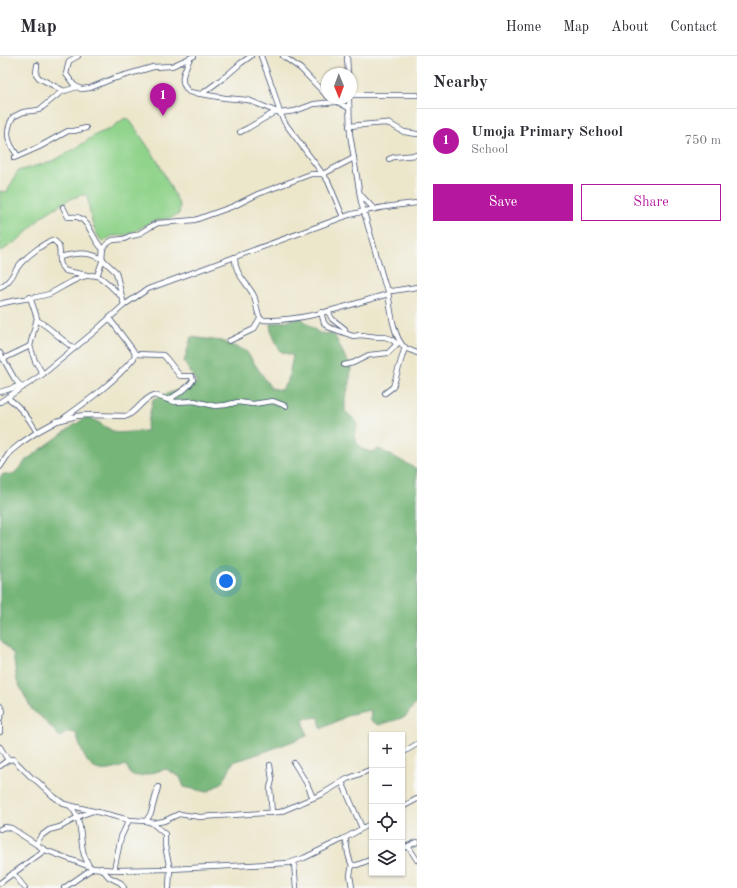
<!DOCTYPE html>
<meta charset="utf-8">
<style>
:root{--surface:#fff;--page:#f7f7f7;--text:#2b2b33;--muted:#7c7c81;--line:#e1e1e2;--accent:#b5179e}
body{margin:0;font-family:"Old Standard TT",serif;background:var(--page);color:var(--text)}
.controls{position:absolute;right:12px;bottom:12px;display:grid;overflow:hidden;border-radius:0px;box-shadow:0 1px 3px #0004}
.controls button{width:36px;height:36px;display:grid;place-items:center;padding:0;border:0;border-bottom:1px solid var(--line);background:var(--surface);color:var(--text);font:20px sans-serif}
.compass{position:absolute;left:321px;top:12px;width:36px;height:36px;border-radius:50%;background:var(--surface);box-shadow:0 1px 3px #0004;rotate:179deg}
.you{position:absolute;left:226px;top:525px;width:14px;height:14px;margin:-10px;border:3px solid #fff;border-radius:50%;background:#1a73e8;box-shadow:0 0 0 6px #1a73e833}
.badge{display:grid;place-items:center;width:26px;height:26px;border-radius:50%;background:var(--accent);color:#fff;font-size:13px;font-weight:700}
.pin{position:absolute;translate:-50% -33px;filter:drop-shadow(0 1px 2px #0008)}
.pin::after{content:'';position:absolute;top:21px;width:14px;height:12px;background:inherit;clip-path:polygon(0 0,100% 0,50% 100%)}
.list{margin:0;padding:0;list-style:none}
h2{display:flex;justify-content:space-between;align-items:center;height:52px;margin:0;padding:0 16px;font-size:17px}
h2 small{font-size:13px;font-weight:400;color:var(--muted)}
.list li{display:grid;grid-template-columns:26px 1fr auto;gap:12px;align-items:center;box-sizing:border-box;height:64px;padding:0 16px;border-top:1px solid var(--line)}
.list b{display:block;font-size:15px;white-space:nowrap}
.list p{margin:0;font-size:13px;white-space:nowrap;color:var(--muted)}
.list em{font-size:13px;font-style:normal;color:var(--muted)}
.actions{display:flex;gap:8px;padding:12px 16px}
.actions a{flex:1;padding:9px 0;border:1px solid var(--accent);border-radius:0px;text-align:center;font-size:14px;color:var(--accent)}
.actions .main{background:var(--accent);color:#fff}
.icon{flex:none;width:22px;height:22px;fill:none;stroke:currentColor;stroke-width:2;stroke-linecap:round;stroke-linejoin:round}
.map{position:relative;flex:none;width:417px;height:832px;overflow:hidden}
header{display:flex;align-items:center;gap:24px;box-sizing:border-box;height:56px;padding:0 20px;background:var(--surface);border-bottom:1px solid var(--line)}
header strong{font-size:19px}
nav{display:flex;gap:22px;margin-inline-start:auto;font-size:14px}
main{display:flex}
aside{flex:1;background:var(--surface)}
.map>svg:first-child{display:block}
</style>
<header>
<strong>Map</strong>
<nav><a>Home</a><a>Map</a><a>About</a><a>Contact</a></nav>
</header>
<main>
<div class="map">
<svg width="417" height="832" viewBox="0 0 417 832">
<rect width="100%" height="100%" fill="#f6f6f2"/>
<filter id="ink" filterUnits="userSpaceOnUse"><feTurbulence type="fractalNoise" baseFrequency=".025" numOctaves="2"/><feDisplacementMap in="SourceGraphic" scale="8" xChannelSelector="R" yChannelSelector="G"/><feConvolveMatrix kernelMatrix="1 2 1 2 8 2 1 2 1" color-interpolation-filters="sRGB"/></filter>
<filter id="wash" filterUnits="userSpaceOnUse"><feTurbulence type="fractalNoise" baseFrequency=".012" numOctaves="4" result="noise"/><feDisplacementMap in="SourceGraphic" scale="16" xChannelSelector="R" yChannelSelector="G"/><feGaussianBlur stdDeviation="0.9" result="paint"/><feColorMatrix in="noise" values="0 0 0 0 0 0 0 0 0 0 0 0 0 0 0 0 0 1.4 0 .05"/><feComposite in="paint" operator="in"/></filter>
<g filter="url(#wash)">
<rect width="100%" height="100%" fill="#ece6cb"/>
<path fill="#90d38b" stroke="#568174" d="M125,62l4,1 28,41 23,46 -1,8 -9,4 -17,3 -14,8 -13,6 -14,1 -9,6c-12,-12 -13,-31 -16,-47h-6l-13,5 -26,16 -21,22 -21,14v-61l7,1 11,-21 35,-10 25,-14 17,-12 15,-6z"/>
<path fill="#74b577" stroke="#48726a" d="M301,262l18,15 15,1 12,25 5,5 -1,19 -5,15v13l13,12 -4,12 2,7 6,7 9,3 8,-3 38,20v233l-12,15 -26,8 -9,-5 1,-10 -20,4 -30,15 -2,-12 -16,2 4,17c-25,9 -49,19 -74,26l-10,20 -16,10 -23,-5 -4,-10 -14,-8 -26,7 -9,-1 -5,-10c-20,8 -35,10 -44,-14 -3,-6 -4,-12 -6,-18l-9,-1 -7,5 -20,-21 -8,-6 -15,-29 -4,-27 -13,-15v-162l3,-3 9,1 10,-9 3,-5 48,-35 15,-10 28,17 30,-2 7,-32 44,-16 -13,-21 7,-25 30,4 25,10 25,37 10,2 7,-10 5,-24 -13,-5 -9,-20 -1,-7z"/>
</g>
<g filter="url(#ink)">
<g fill="none" stroke-linecap="round" stroke-linejoin="round">
<defs>
<g id="minor">
<polyline points="78,0 69,5 66,18 74,29 81,33 90,32 112,23 153,11 172,10 194,0"/>
<polyline points="261,0 273,33 280,57 285,67 328,125 343,161"/>
<polyline points="283,0 301,13 327,40"/>
<polyline points="347,0 348,18"/>
<path d="M190,2c-5,13 -13,22 -1,34l36,6 23,2 32,13 15,-2 19,-7 22,-2"/>
<polyline points="37,9 36,18 39,22 64,35"/>
<polyline points="203,37 226,20 241,7 251,0"/>
<polyline points="351,39 417,39"/>
<polyline points="330,42 349,52"/>
<polyline points="349,42 350,78 361,146 385,229 388,234 392,235 417,231"/>
<polyline points="349,70 385,67 390,68 404,76 417,78"/>
<polyline points="240,76 248,72 275,56"/>
<path d="M18,100c-10,-13 -14,-23 -5,-39l10,-5 16,-2 22,-18 16,-5"/>
<polyline points="14,102 39,91 68,75 74,75 86,72"/>
<polyline points="389,103 394,101 417,99"/>
<polyline points="360,138 374,153"/>
<path d="M63,151l5,10c4,0 8,-1 12,1 11,6 13,23 23,31"/>
<path d="M60,201c15,-4 28,-6 42,2"/>
<path d="M235,201c-1,17 12,25 19,39 3,7 2,19 8,24 42,2 87,-15 126,-26"/>
<polyline points="97,220 103,203"/>
<path d="M0,231c12,-5 14,-18 23,-26 7,-7 20,-17 29,-21 15,5 1,23 14,31l21,4"/>
<path d="M388,235c2,15 5,47 17,57 4,2 8,3 12,5"/>
<polyline points="30,241 37,262 30,290 35,305 43,318"/>
<path d="M0,248c16,-5 33,-5 49,-10 12,-5 34,-23 48,-18 7,2 18,15 24,20"/>
<polyline points="124,249 116,216 102,203 103,192 108,187 113,184 124,183 130,180 137,179 150,171 158,167 195,164 234,150 258,138 311,118 323,118 354,102"/>
<polyline points="328,255 332,263 345,273 345,277"/>
<polyline points="321,256 324,267 328,271 353,280 361,279 377,281 385,281 391,283 397,288"/>
<path d="M37,264c14,8 24,20 37,28"/>
<polyline points="229,285 254,273 260,263"/>
<polyline points="0,297 14,322 22,332"/>
<path d="M135,298l28,1 3,3 14,18h12l1,4c-5,9 -16,14 -25,20"/>
<polyline points="3,303 30,290"/>
<polyline points="344,309 353,307 369,299 388,297 399,286"/>
<polyline points="0,336 13,332 20,329"/>
<polyline points="385,337 393,331 405,291"/>
<path d="M7,341c14,10 22,21 30,35"/>
<path d="M0,346l43,-28 51,-42 30,-27 24,-16 201,-74c22,-6 45,-10 68,-12"/>
<path d="M64,362c25,-18 50,-36 70,-60l1,-4 -2,-4 -24,-32"/>
<path d="M0,411l10,-15 11,-9 16,-11 20,-11 20,-5 9,-1 41,1c11,-5 14,-16 27,-21l21,7 19,-1 21,5 11,-1 12,-3 15,2 20,-3 13,5"/>
<polyline points="0,662 3,655 0,650"/>
<polyline points="0,667 0,676"/>
<polyline points="0,691 8,704"/>
<polyline points="402,697 417,688"/>
<polyline points="294,707 307,728 313,742"/>
<polyline points="270,709 272,724 270,732 272,757"/>
<polyline points="0,710 8,704 13,703 32,722 37,725 53,740 64,748 110,759 129,764 146,765 153,767 164,765 179,758 200,761 280,756 322,738 347,723 372,713"/>
<polyline points="342,726 362,772"/>
<path d="M70,750c12,12 10,30 13,45 1,6 4,10 6,15"/>
<polyline points="402,751 417,743"/>
<polyline points="146,765 151,757 158,731"/>
<polyline points="152,767 165,778 165,790 170,813 169,832"/>
<polyline points="0,773 5,771 11,772 45,794 93,812 114,814 170,813 289,807 304,802 345,782 372,767"/>
<path d="M345,782c3,9 2,19 7,27h5l15,-6"/>
<polyline points="36,788 41,780 49,774 60,771 82,759 93,755"/>
<polyline points="408,790 417,804"/>
<polyline points="402,793 417,786"/>
<polyline points="294,806 296,832"/>
<polyline points="101,812 109,821 121,827 124,832"/>
<polyline points="114,814 121,781 129,764"/>
<polyline points="13,817 25,832"/>
<polyline points="0,827 45,794"/>
<polyline points="64,832 93,812"/>
<polyline points="352,832 350,819 352,809"/>
</g>
</defs>
<use href="#minor" stroke="#3a4a6e" stroke-width="6"/>
<use href="#minor" stroke="#fff" stroke-width="4.5"/>
</g>
</g>
</svg>
<div class="controls">
<button>+</button>
<button>−</button>
<button><svg class="icon" aria-label="locate" viewBox="0 0 24 24"><circle cx="12" cy="12" r="6"/><path d="M12 2v4M12 18v4M2 12h4M18 12h4"/></svg></button>
<button><svg class="icon" aria-label="layers" viewBox="0 0 24 24"><path d="M12 4l9 5-9 5-9-5zM3 14l9 5 9-5"/></svg></button>
</div>
<svg class="compass" viewBox="-18 -18 36 36"><path d="M0-13l5 13h-10z" fill="#e53935"/><path d="M0 13l5-13h-10z" fill="#7c7c81"/></svg>
<div class="you"></div>
<div class="pin badge" style="left:163px;top:60px">1</div>
</div>
<aside>
<h2>Nearby<small></small></h2>
<ul class="list">
<li><span class="badge">1</span><div><b>Umoja Primary School</b><p>School</p></div><em>750 m</em></li>
</ul>
<div class="actions"><a class="main">Save</a><a>Share</a></div>
</aside>
</main>
